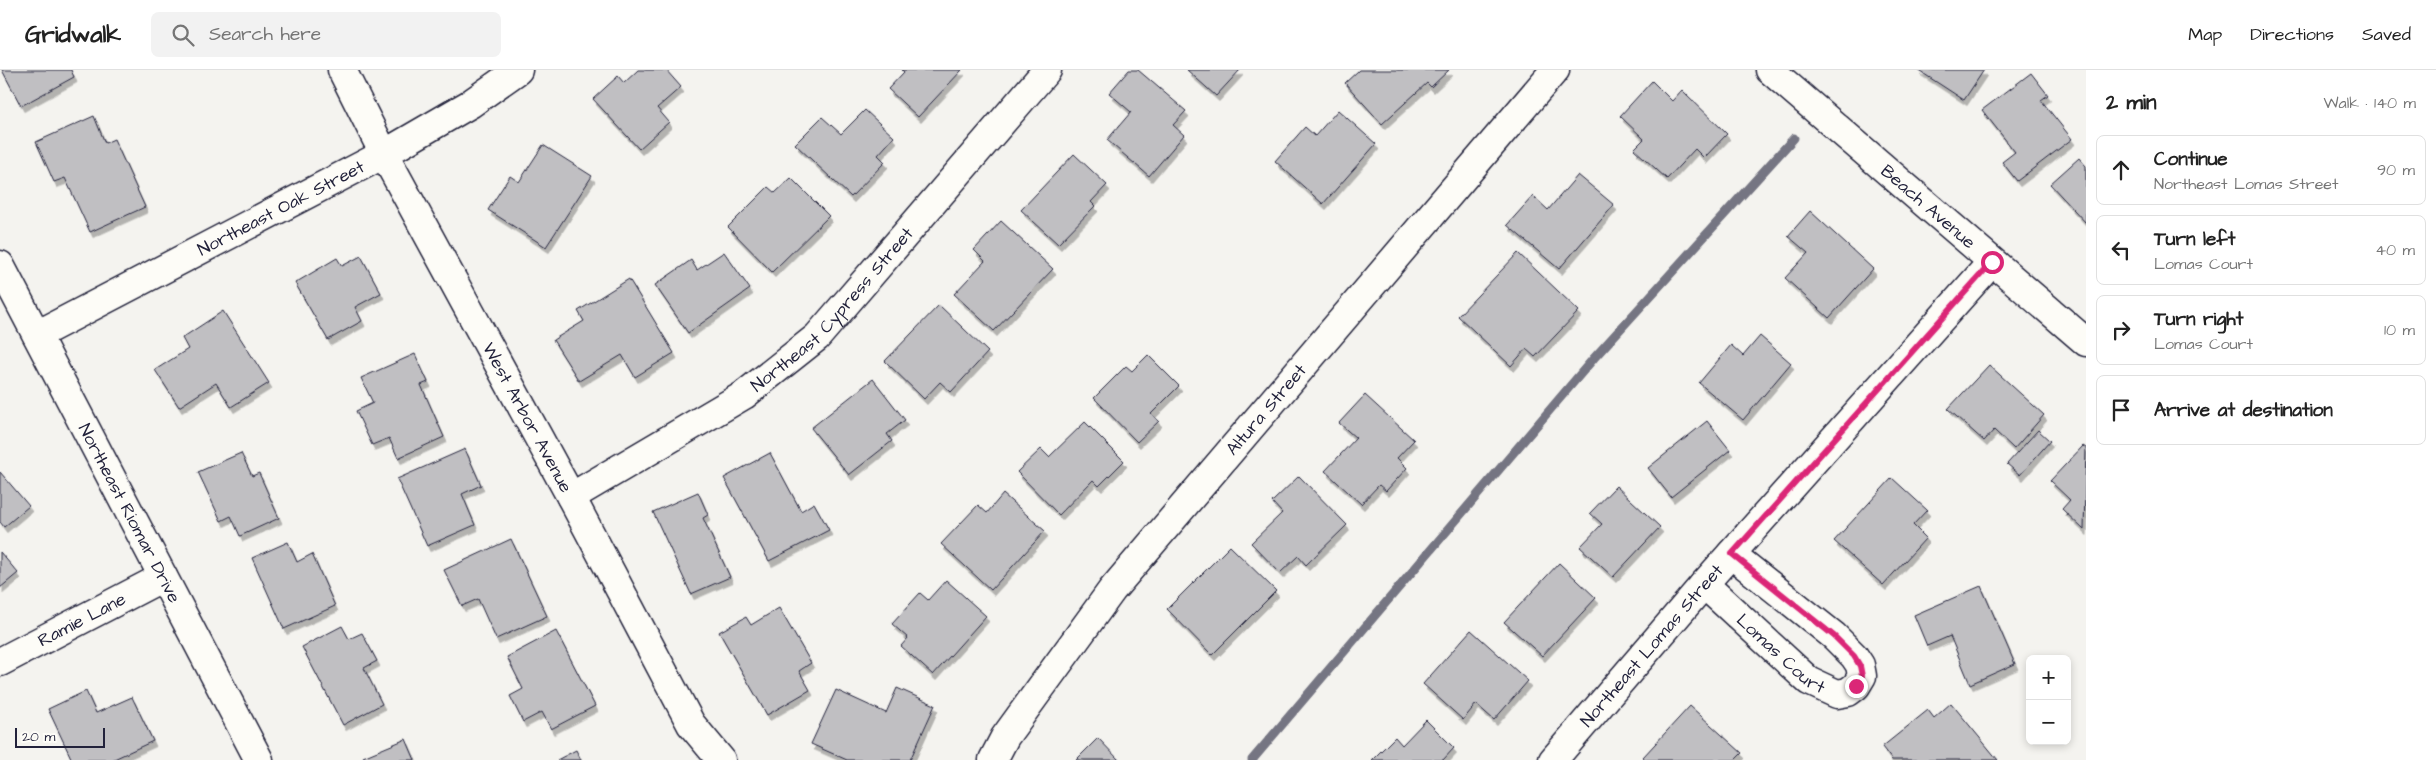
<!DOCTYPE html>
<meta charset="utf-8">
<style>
:root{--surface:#fff;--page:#f2f2f2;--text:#222;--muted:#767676;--line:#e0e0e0}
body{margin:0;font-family:"Architects Daughter",sans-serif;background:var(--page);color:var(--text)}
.controls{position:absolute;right:15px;bottom:15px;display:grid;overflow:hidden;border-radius:8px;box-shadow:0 2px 8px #0003}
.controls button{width:45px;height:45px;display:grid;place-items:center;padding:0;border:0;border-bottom:1px solid var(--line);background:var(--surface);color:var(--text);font:25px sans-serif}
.scale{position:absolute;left:15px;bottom:12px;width:90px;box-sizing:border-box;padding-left:5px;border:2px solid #22223b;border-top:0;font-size:14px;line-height:18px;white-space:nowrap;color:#22223b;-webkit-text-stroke:4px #fdfcf7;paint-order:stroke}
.stop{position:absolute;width:15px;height:15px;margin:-11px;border:4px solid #db2777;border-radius:50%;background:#fff}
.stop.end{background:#db2777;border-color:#fff;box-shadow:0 1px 5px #0008}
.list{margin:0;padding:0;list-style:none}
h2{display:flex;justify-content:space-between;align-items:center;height:65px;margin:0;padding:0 20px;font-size:21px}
h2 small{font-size:16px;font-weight:400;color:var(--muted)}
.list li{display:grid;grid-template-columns:32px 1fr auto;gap:15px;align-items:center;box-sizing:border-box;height:70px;margin:0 10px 10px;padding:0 10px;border:1px solid var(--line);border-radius:8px}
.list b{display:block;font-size:19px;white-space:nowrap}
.list p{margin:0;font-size:16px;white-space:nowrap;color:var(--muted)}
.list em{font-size:16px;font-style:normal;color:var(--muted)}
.icon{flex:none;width:28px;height:28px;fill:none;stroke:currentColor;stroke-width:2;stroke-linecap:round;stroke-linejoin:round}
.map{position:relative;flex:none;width:2086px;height:690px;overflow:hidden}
header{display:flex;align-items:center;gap:30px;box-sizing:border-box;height:70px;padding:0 25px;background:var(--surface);border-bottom:1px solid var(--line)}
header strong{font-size:24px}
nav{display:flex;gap:28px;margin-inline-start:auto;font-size:18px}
.search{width:350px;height:45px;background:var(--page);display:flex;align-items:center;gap:12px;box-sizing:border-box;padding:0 18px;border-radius:8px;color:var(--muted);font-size:19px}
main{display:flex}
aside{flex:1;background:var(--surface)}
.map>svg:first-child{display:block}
</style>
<header>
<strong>Gridwalk</strong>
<div class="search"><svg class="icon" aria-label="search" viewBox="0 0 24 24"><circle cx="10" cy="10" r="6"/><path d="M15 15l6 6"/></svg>Search here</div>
<nav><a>Map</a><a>Directions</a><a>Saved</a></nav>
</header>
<main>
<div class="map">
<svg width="2086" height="690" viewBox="0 0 2086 690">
<defs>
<filter id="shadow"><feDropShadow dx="3" dy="5.5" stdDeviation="0" flood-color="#0004"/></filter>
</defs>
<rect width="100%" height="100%" fill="#f4f3ef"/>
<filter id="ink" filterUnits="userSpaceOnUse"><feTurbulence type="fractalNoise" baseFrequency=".02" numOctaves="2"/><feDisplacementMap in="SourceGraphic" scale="10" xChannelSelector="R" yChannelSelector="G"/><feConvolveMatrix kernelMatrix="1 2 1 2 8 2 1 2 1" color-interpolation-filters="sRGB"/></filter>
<g filter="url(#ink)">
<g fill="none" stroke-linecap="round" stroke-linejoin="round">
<polyline stroke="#757582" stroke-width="9" points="1252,690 1594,288 1794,68"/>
</g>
<g fill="#c0bfc2" stroke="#22223b" filter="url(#shadow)">
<polygon points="2,0 71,0 74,7 21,36"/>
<polygon points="638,0 666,0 681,17 657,38 669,52 639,79 593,29 618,6 624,13"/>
<polygon points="902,0 962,0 918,47 888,19 904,2"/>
<polygon points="1129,0 1138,0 1186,41 1173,55 1184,65 1149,106 1107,70 1131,42 1109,23"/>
<polygon points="1187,0 1240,0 1216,26"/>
<polygon points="1359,0 1449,0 1431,17 1427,13 1382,54 1345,13"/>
<polygon points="1918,0 1984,0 1964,30"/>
<polygon points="2031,3 2048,25 2041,30 2072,69 2017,111 2002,92 2015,82 1982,40"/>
<polygon points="1652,11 1672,31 1682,20 1727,64 1704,88 1695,79 1667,109 1634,79 1644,69 1620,46"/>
<polygon points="865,40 894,67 878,85 885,92 851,127 795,74 822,47 841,64"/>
<polygon points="1338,40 1376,74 1323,134 1275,91 1305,57 1315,66"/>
<polygon points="94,46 105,73 114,69 145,137 90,162 65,108 54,112 36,72"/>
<polygon points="543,75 592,106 546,177 488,140 510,106 519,112"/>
<polygon points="1074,84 1107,115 1091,132 1095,136 1058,174 1021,140"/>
<polygon points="2079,88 2086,96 2086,153 2050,114"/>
<polygon points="1578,105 1614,135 1559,199 1507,155 1533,126 1548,140"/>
<polygon points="791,108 829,146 772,202 728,157 768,117 775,123"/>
<polygon points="1810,141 1873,199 1829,248 1785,208 1808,183 1788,166"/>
<polygon points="1001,151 1053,199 994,261 954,224 985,191 974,180"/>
<polygon points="724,182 750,219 688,263 655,215 691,190 697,200"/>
<polygon points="1518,183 1579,241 1535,287 1526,279 1511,296 1458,246"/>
<polygon points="361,186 381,223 355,237 362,251 328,270 295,213 337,188 342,196"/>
<polygon points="629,209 674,283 635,307 622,285 579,311 553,270 584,251 578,241"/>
<polygon points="939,235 988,282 951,322 940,312 924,329 885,291"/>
<polygon points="223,241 269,313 231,337 216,313 179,337 155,300 188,279 182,268"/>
<polygon points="1760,266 1791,293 1743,350 1699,313 1731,275 1743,286"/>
<polygon points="415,284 428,312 421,315 444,367 398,388 389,368 372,375 356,341 373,333 361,308"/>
<polygon points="1148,285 1179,316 1151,344 1159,351 1137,372 1094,328 1126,296 1132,301"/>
<polygon points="1989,295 2044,345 2014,379 1994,360 1984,371 1948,339"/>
<polygon points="873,309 905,350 887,364 892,371 849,405 811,358"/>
<polygon points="1365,325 1414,370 1397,388 1407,398 1386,421 1379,415 1361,434 1325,401 1356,368 1339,353"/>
<polygon points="1707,351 1730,380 1671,427 1648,398"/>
<polygon points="1085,352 1124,391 1099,416 1093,410 1059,445 1017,402 1041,379 1049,387"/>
<polygon points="2038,360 2050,371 2020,405 2007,394"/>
<polygon points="2083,376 2086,378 2084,460 2062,439 2070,430 2050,411"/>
<polygon points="465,379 481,415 462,424 475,455 427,476 397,409"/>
<polygon points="241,383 252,406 259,403 279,448 240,466 231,446 221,451 198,402"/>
<polygon points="770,383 801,441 814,433 829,460 769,491 724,408"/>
<polygon points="0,402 29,436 4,457 0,452"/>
<polygon points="1299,406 1347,455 1306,495 1298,486 1280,503 1251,473 1282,443 1272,432"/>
<polygon points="1892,408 1927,440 1913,455 1926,468 1883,515 1834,471"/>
<polygon points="1616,416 1660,457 1613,507 1580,477 1602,454 1590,443"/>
<polygon points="698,422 708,445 703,448 730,507 691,524 653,442"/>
<polygon points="1003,424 1045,461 991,520 941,474 978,435 987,443"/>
<polygon points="511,469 547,546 496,569 478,529 462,536 444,500"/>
<polygon points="288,472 297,492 312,484 335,536 284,559 252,488"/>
<polygon points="1230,476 1276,521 1212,585 1167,539"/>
<polygon points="0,482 18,503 0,518"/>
<polygon points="1559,493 1596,528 1542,586 1504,552"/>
<polygon points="946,510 986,546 933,605 901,576 908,568 892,554 920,523 928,530"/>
<polygon points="1981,516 2015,594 1970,614 1950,566 1927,576 1914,545"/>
<polygon points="779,538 811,593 799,601 810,620 767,645 719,562 746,547 751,555"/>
<polygon points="342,556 349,569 362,563 377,591 364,598 382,634 343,655 302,577"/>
<polygon points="1471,560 1528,611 1494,650 1476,634 1463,650 1423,614"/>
<polygon points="556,561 595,636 551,659 542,642 523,652 510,626 523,619 507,587"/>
<polygon points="897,618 935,635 910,690 847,690 811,674 836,620 886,643"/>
<polygon points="86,621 96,643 132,627 153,671 112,690 72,690 48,639"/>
<polygon points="1951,633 1998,690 1892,690 1882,677 1928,640 1934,648"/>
<polygon points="1690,636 1742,683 1735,690 1646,690 1643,687"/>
<polygon points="1426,650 1454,678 1443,690 1372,690 1395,667 1402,675"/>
<polygon points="1098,668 1119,690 1076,690"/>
<polygon points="406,669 415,690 364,690 363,687"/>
<polygon points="576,680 581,690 557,690"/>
</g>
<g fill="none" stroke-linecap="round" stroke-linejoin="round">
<defs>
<g id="minor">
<path id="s1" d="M342,0l42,84 187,343 120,227 30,36"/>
<path id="s2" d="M1770,0l316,272"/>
<path id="s3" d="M0,195l259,495"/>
<path id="s4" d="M37,265l347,-181 86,-50 48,-34"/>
<path id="s5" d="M571,427l173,-102 73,-58 230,-267"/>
<path id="s6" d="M1704,514l105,97 28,13 11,-2 8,-6 6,-10 -2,-11 -6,-9 -20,-20 -103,-82"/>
<path id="s7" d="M0,592l163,-85"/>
<path id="s8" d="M993,690l12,-23 107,-147 443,-520"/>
<path id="s9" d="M1553,690l151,-176 288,-322"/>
</g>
</defs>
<use href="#minor" stroke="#22223b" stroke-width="31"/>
<use href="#minor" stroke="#fdfcf7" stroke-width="28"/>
</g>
</g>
<g fill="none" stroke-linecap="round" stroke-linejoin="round" filter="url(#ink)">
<polyline stroke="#db2777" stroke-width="6" points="1856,616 1862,606 1860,596 1854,586 1834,566 1732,484 1992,192"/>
</g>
<g text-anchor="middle" stroke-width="5" stroke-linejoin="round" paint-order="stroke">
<g font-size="18" fill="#22223b" stroke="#fdfcf7">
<text dy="6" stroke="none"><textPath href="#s2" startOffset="209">Beach Avenue</textPath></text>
<text dy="6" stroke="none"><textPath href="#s4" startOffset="275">Northeast Oak Street</textPath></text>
<text dy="6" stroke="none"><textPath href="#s5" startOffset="324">Northeast Cypress Street</textPath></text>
<text dy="6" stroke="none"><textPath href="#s8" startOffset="445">Altura Street</textPath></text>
<text dy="6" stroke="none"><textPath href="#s1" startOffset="394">West Arbor Avenue</textPath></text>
<text dy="6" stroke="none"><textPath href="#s3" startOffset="280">Northeast Riomar Drive</textPath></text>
<text dy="6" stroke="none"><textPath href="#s7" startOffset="92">Ramie Lane</textPath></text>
<text dy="6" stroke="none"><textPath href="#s9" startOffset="151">Northeast Lomas Street</textPath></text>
<text dy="6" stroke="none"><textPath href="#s6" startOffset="104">Lomas Court</textPath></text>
</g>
</g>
</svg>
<div class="controls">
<button>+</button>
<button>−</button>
</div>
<div class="scale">20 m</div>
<div class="stop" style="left:1992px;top:192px"></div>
<div class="stop end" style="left:1856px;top:616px"></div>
</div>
<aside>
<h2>2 min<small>Walk · 140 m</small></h2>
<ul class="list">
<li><svg class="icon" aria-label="ahead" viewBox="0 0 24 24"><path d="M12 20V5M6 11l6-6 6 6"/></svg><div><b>Continue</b><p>Northeast Lomas Street</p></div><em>90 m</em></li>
<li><svg class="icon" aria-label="left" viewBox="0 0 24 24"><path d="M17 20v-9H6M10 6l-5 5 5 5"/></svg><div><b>Turn left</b><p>Lomas Court</p></div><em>40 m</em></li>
<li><svg class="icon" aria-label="right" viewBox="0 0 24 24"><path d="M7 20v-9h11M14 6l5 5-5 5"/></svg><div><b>Turn right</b><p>Lomas Court</p></div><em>10 m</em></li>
<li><svg class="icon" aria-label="arrive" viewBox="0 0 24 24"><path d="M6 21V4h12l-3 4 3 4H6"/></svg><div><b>Arrive at destination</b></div></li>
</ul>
</aside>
</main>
